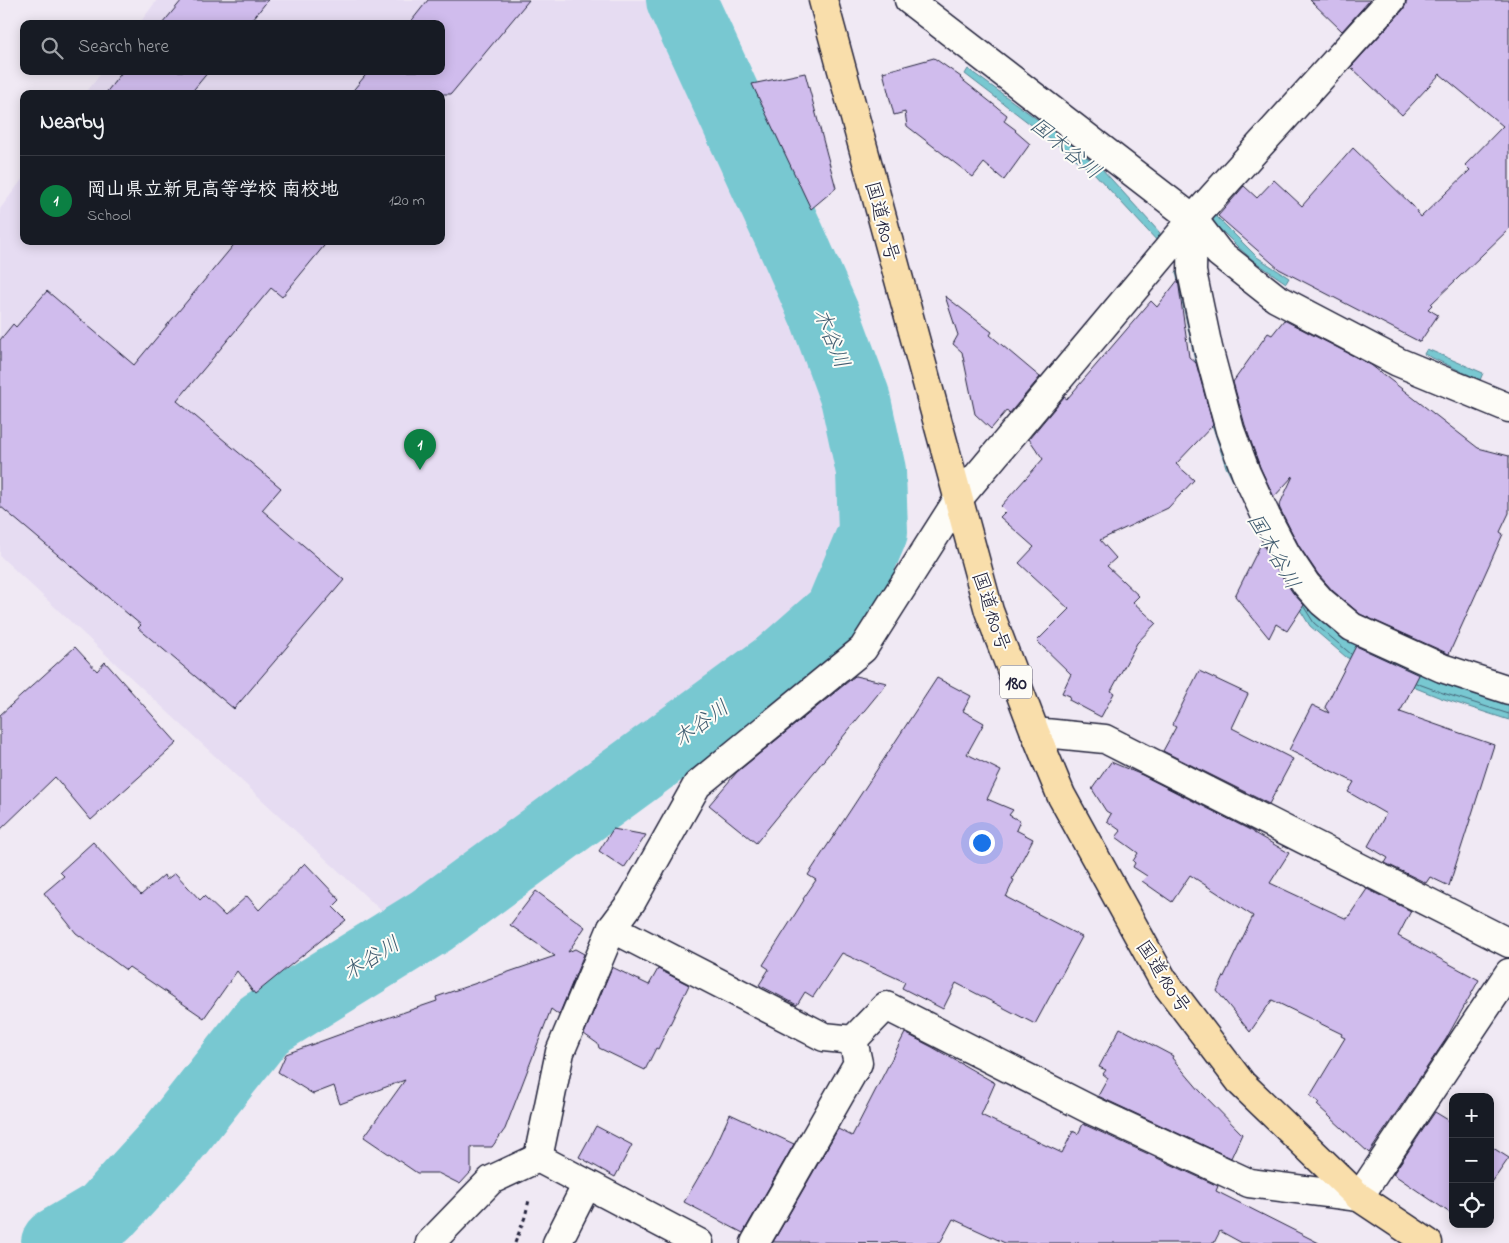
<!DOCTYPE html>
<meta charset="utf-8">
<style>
:root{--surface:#171b24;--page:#242831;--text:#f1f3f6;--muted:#9ea1a6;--line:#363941;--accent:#0b8043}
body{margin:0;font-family:"Indie Flower","Klee One",sans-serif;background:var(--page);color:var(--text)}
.controls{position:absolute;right:15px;bottom:15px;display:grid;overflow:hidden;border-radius:10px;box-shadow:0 2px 12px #0003}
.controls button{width:45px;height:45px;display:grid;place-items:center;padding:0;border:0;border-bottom:1px solid var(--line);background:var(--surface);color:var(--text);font:25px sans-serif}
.you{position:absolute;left:981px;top:842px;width:18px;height:18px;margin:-12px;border:4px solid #fff;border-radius:50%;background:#1a73e8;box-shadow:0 0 0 8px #1a73e833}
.badge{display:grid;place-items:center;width:32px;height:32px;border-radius:50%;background:var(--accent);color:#fff;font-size:16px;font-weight:700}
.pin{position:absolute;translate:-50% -41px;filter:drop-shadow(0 1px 2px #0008)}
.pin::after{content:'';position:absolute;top:26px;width:18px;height:15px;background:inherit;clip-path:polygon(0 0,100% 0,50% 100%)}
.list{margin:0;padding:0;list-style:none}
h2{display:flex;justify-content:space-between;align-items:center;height:65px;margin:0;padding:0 20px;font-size:21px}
h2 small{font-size:16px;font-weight:400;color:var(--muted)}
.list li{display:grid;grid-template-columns:32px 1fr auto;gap:15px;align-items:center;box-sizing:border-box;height:90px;padding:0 20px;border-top:1px solid var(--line)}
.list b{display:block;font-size:19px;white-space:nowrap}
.list p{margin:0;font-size:16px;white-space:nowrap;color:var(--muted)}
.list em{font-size:16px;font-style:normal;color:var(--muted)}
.icon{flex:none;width:28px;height:28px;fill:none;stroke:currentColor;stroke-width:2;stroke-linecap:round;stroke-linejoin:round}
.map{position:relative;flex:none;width:1509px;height:1243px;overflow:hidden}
.search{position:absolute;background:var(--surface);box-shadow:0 2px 12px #0003;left:20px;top:20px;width:425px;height:55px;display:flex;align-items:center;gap:12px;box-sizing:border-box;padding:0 18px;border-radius:10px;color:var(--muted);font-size:19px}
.panel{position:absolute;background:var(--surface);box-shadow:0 2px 12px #0003;left:20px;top:90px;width:425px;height:155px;border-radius:10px}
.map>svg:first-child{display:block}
</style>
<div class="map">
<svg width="1509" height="1243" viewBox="0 0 1509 1243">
<rect width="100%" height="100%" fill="#f0e9f4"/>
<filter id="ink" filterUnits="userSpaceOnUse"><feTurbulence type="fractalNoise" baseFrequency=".02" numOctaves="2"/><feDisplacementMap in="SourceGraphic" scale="10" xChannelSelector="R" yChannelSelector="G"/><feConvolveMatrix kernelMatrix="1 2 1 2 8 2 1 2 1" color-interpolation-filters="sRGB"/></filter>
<g filter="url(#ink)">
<polygon fill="#e6dcf2" points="157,0 649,0 698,92 766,245 809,364 837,437 844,503 827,578 781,627 577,774 387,916 0,556 0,209 24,177 24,241 441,241 441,94 85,94 103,71 441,71 441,24 139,24"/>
<g fill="#78c8d1" stroke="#568695">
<polygon points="968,69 1052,130 1102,169 1160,233 1159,243 1094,173 965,74"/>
<polygon points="1213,213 1257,257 1289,278 1286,283 1254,261 1239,248 1208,217"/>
<polygon points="1187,268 1214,397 1300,584 1509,694 1509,720 1441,698 1375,672 1346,657 1310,626 1294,600 1286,580 1272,559 1226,467 1202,394 1176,272"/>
<polygon points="1427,349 1483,373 1480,380 1424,354"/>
</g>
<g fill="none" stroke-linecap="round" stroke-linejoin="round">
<g stroke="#446477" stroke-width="1">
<polyline points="1304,607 1314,623 1351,654"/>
<polyline points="1416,683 1443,693 1509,714"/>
</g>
<polyline stroke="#78c8d1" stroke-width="70" points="56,1243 105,1214 169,1144 263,1025 431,921 780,665 839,613 873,532 871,471 855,397 825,316 795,248 681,0"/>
</g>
<g fill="#d0bced" stroke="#22223b">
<polygon points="182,0 268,0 249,24 162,24"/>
<polygon points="428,0 529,0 451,94 350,94 369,71 441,71 441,24 409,24"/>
<polygon points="1310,0 1370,0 1342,31"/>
<polygon points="1406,0 1509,0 1509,229 1431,304 1432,305 1428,309 1438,315 1420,342 1279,269 1218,216 1244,186 1257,198 1274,180 1302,206 1353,148 1413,206 1421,217 1470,170 1465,165 1503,126 1440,74 1402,115 1351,67 1403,10 1406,4"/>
<polygon points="934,58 961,77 960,78 1007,115 1004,121 1016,130 1015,131 1030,144 1004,180 984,163 973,177 907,126 905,112 894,115 883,72"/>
<polygon points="123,71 209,71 190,94 105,94"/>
<polygon points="805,73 836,188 811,209 752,84"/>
<polygon points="237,241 328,241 282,297 271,288 177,401 281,488 262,510 344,580 234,709 138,628 141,625 0,506 0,340 13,324 16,327 47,291 134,365"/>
<polygon points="1178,280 1189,357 1196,363 1213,425 1176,464 1194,480 1168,508 1100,540 1116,558 1107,566 1139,596 1133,602 1156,623 1137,643 1111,691 1114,693 1101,717 1069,700 1070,696 1062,693 1071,674 1037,641 1069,609 1019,563 1034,547 1000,517 1006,511 1001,506 1043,459 1029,439 1064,397 1067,399 1151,301 1157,307"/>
<polygon points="945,296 992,332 990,335 1040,377 1009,414 1007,410 991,429 975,414 962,352 953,344 958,335"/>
<polygon points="1284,320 1371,365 1478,448 1509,456 1509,513 1500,532 1503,534 1449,654 1360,614 1333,591 1318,574 1299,546 1280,509 1279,506 1293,476 1274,497 1260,467 1245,425 1233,382 1268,333 1272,335"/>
<polygon points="1261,544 1265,548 1273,563 1293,593 1304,605 1287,631 1276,624 1269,638 1235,596"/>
<polygon points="1356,646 1419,675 1400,712 1494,745 1449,886 1430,877 1426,883 1385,863 1388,858 1368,846 1386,814 1348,792 1354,782 1289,750 1312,705 1329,713 1325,707"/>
<polygon points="75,647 97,671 105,662 177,743 91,820 55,777 0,830 0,715"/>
<polygon points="1199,671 1248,694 1232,728 1293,759 1269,804 1163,751 1176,727 1172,725"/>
<polygon points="855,676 887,683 756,843 709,805 737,772"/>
<polygon points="937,678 971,696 963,711 984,723 967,754 1001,771 987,799 1013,810 1009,815 1020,821 1016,830 1033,839 1012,879 1014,880 1006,897 1082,937 1035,1024 956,983 943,1009 902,988 905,982 842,953 813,997 805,992 797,1005 759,985 769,969 763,965 804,900 803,899 816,880 808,875"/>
<polygon points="1111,762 1142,775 1254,832 1254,833 1289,853 1270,883 1347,919 1367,889 1411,911 1398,936 1479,980 1446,1039 1369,1153 1317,1105 1319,1102 1310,1096 1345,1038 1341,1036 1342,1034 1272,1000 1250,1032 1217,991 1253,916 1190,875 1172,902 1142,881 1147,876 1133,867 1135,863 1133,861 1138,853 1116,837 1121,831 1107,821 1111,814 1106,811 1092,789"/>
<polygon points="613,829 646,835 624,868 599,851"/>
<polygon points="93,842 141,895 164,875 166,880 175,873 200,900 204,896 225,916 247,896 259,910 305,863 340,900 333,907 346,920 255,994 237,971 204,1018 129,967 126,970 76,933 44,893 64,876 60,872"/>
<polygon points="536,891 585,927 568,952 575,949 584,954 559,1015 551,1009 505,1129 492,1147 471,1147 471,1172 460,1184 438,1173 417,1173 364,1137 405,1080 340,1104 334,1086 313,1094 278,1072 286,1054 352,1030 437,1001 436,997 555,956 510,925"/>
<polygon points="612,967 649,985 658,969 689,985 658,1049 656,1048 645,1070 599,1048 598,1044 584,1034"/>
<polygon points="1120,1028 1173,1056 1172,1058 1200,1091 1242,1134 1231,1158 1098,1096 1108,1078 1103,1074 1106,1070 1099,1067"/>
<polygon points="905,1033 932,1047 995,1083 981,1115 1062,1153 1073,1131 1078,1134 1083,1124 1218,1186 1216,1191 1319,1243 1242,1243 1220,1231 1214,1243 1005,1243 953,1219 940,1243 773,1242 838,1129 852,1136"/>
<polygon points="1435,1112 1453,1123 1453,1215 1393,1174"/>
<polygon points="730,1114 794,1144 743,1233 684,1202 712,1154"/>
<polygon points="596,1126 632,1145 615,1177 579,1157"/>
<polygon points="1490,1146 1509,1158 1490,1185"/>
</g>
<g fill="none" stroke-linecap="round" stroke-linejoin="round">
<defs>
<g id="minor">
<polyline points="909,0 1193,219 1219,253 1276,298 1398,362 1509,408"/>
<polyline points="1193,219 1192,272 1208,348 1230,430 1246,473 1266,516 1286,554 1306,584 1322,602 1352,627 1442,668 1509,690"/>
<polyline points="1035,732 1105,739 1509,943"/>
<polyline points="612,928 824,1037 853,1040 886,1006 1091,1110 1249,1183 1359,1197 1509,973"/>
<polyline points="538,1158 560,1052 612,928 632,901 697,785 863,649 959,498 1193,219 1391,0"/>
<polyline points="538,1158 699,1243"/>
<polyline points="430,1243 491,1180 538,1158"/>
<polyline points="557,1243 587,1184"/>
<polyline points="755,1243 858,1063 853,1040"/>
</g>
<polyline id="highway" points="823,0 989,611 1035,732 1061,795 1163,980 1242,1084 1359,1197 1428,1243"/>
</defs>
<use href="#minor" stroke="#22223b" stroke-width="31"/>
<use href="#highway" stroke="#22223b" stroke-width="31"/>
<polyline stroke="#22223b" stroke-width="3" stroke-dasharray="4 4" stroke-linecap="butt" points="515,1243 525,1217 529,1200"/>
<use href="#minor" stroke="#fdfcf7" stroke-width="28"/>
<use href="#highway" stroke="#f9deab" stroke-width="28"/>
</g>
</g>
<g text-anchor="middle" stroke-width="4" stroke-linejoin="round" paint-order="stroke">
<rect fill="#fdfcf7" stroke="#646373" stroke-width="1" x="1000" y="665.5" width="32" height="33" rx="4"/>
<g font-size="19" font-weight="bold" fill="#22223b">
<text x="1016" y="689">180</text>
</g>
<g font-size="20" fill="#22223b" stroke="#fdfcf7">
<text transform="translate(883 221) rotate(75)" y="7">国道180号</text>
<text transform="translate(992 611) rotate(72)" y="7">国道180号</text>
<text transform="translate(1164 976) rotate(57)" y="7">国道180号</text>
</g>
<g font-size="21" font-style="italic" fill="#405c70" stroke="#fdfcf7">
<text transform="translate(1066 148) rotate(39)" y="7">国木谷川</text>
<text transform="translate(832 338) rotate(68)" y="7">木谷川</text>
<text transform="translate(1274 551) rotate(60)" y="7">国木谷川</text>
<text transform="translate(701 723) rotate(-36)" y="7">木谷川</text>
<text transform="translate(371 958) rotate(-32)" y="7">木谷川</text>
</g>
</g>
</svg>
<div class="controls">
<button>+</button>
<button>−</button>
<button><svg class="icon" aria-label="locate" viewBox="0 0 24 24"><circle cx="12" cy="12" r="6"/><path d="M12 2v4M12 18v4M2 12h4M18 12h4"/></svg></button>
</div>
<div class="you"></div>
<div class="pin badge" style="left:420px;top:470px">1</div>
<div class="search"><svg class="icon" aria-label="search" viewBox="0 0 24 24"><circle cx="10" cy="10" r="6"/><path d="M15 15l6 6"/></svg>Search here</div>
<section class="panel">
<h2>Nearby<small></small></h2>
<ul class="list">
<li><span class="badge">1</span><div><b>岡山県立新見高等学校 南校地</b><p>School</p></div><em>120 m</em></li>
</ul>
</section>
</div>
